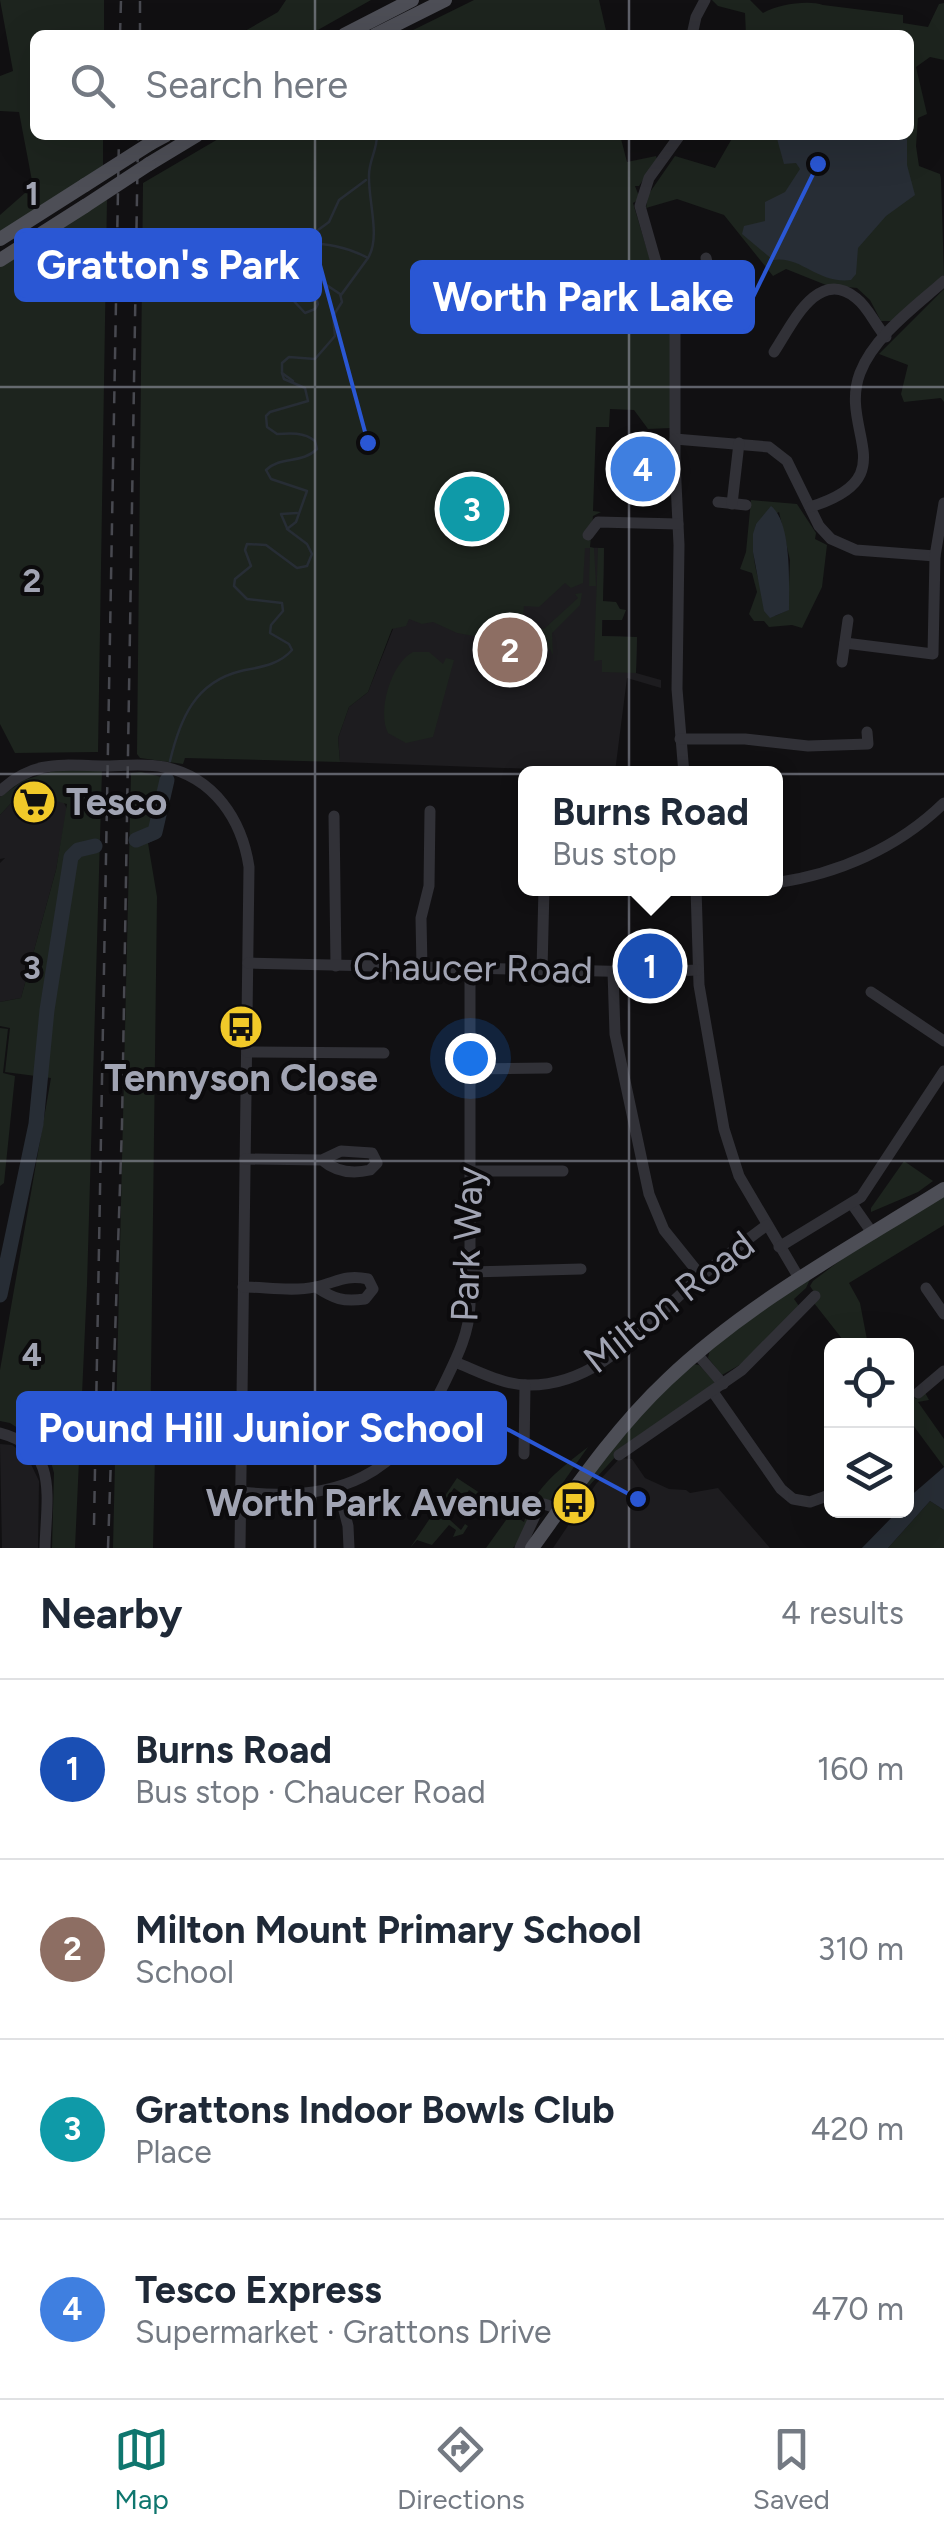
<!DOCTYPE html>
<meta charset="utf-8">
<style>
:root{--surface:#fff;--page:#f2f2f3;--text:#1f2937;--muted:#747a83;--line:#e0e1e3;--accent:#0f766e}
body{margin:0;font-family:Figtree,sans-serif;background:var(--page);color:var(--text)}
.controls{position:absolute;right:30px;bottom:30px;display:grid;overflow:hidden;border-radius:15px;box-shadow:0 10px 40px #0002}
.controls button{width:90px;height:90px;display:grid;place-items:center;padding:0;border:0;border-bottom:2px solid var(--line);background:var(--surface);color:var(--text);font:50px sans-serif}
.you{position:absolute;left:470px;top:1058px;width:35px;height:35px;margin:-25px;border:8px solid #fff;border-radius:50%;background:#1a73e8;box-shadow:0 0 0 15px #1a73e833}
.badge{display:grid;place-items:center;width:65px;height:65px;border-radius:50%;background:var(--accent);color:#fff;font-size:32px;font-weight:700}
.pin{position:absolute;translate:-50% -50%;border:5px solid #fff;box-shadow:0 2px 10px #0006}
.popup{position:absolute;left:518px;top:766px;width:265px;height:130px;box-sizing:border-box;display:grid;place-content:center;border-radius:15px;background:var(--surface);filter:drop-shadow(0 2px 8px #0005);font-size:32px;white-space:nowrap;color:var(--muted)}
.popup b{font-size:38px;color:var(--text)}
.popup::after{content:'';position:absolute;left:50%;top:100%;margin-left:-20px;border:20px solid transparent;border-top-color:var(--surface)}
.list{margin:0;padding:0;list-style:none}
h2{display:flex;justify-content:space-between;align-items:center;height:130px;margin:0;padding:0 40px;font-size:42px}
h2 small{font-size:32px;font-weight:400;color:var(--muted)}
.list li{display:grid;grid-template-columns:65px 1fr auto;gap:30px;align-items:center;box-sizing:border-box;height:180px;padding:0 40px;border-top:2px solid var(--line)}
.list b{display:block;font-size:38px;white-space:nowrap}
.list p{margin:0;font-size:32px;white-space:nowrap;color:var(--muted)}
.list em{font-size:32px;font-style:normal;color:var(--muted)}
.icon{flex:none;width:55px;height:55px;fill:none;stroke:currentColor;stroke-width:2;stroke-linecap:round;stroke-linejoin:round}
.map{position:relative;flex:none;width:944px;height:1548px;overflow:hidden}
.search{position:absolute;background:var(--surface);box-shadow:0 10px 40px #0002;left:30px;right:30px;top:30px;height:110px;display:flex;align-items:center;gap:25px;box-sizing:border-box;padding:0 35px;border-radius:15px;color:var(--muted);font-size:38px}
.sheet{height:850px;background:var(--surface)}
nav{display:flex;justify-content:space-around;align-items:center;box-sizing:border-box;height:140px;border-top:2px solid var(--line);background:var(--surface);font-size:28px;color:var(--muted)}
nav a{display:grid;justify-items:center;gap:5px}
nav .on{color:var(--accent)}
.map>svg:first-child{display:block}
</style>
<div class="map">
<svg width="944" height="1548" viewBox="0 0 944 1548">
<rect width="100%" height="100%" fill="#111012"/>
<g fill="#1d1c1f">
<polygon points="399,542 604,548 602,636 637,637 636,673 661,680 661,688 627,678 615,772 340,762 338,738 349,707 368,692 397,619"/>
<polygon points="23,793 63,801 67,809 56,870 21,998 0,1002 0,863 5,858 0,859 0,815 11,803 21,802"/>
<polygon points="0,1444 12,1445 27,1456 39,1481 38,1548 2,1548"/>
<polygon points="620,1458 632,1459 645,1478 669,1489 686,1490 690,1493 718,1488 770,1548 553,1548 596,1484"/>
</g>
<g fill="#1d241e" fill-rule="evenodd">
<polygon points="0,0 104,0 104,35 35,35 35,135 103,135 103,166 0,233 0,215 33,186 19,112 0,111 0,76 13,71"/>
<polygon points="286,0 371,0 309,35 238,35 278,12"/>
<polygon points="474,0 599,0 607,35 403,35"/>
<path d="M712,0h38l13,13c15,-9 46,-13 60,-8l80,10v8l25,4 11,-23 5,-1v57l-14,-3 -14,10 11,47 -9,4 -2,28 3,20 21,8 1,5 3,96 -48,46h-15l-11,-21 -13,-12 -31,-3 -40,-16 -13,7 -49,-61 -47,-16 -31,9 2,-13 27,-39 40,12 19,-33h175v-100h-163l-1,-22 -27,-7z"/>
<polygon points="225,135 620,135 627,162 656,156 657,159 639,186 635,186 640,199 633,203 670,326 671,428 648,429 634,410 610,409 609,427 596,427 593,511 601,512 593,516 590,547 594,548 596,586 589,586 590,548 585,548 583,583 571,588 565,583 539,607 524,606 522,627 544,629 578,598 575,594 582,593 580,605 552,633 553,655 550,649 513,658 515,666 508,668 511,664 509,656 529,651 525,641 508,642 457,633 433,622 422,624 409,619 406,626 392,629 368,692 349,707 338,738 340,762 185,758 183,764 140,758 137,754 143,183"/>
<polygon points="107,198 98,752 15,753 0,724 0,266"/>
<polygon points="944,289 944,402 941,398 904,402 901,394 908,365 879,354"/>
<path d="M751,500l46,4 19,29 -1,6 12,6 -5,42 -20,41 -10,-3 -23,2 -5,-6h-10l-5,-7 8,-22 -5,-19 -12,-4 6,-17zM779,512l11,48 -2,50 -13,6c-16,-27 -27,-60 -19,-92z"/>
<polygon points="598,548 604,548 603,601 616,602 620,609 626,610 622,620 602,620 602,636 637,637 636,673 602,672 602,660 594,661"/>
<path d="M413,652h16l14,12 3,-6 8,2 -21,77 -27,6 -18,-10c-11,-22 3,-70 25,-81z"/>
<polygon points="57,770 102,770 87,1285 75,1548 52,1548 54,1473 47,1447 10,1423 0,1421 0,1370 51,1078 5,1072 10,1028 0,1026 0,1002 21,998 56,870 67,804 24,793 21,803 11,803 0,815 0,797 24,780"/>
<polygon points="141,772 170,779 157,839 148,843 157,897 150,1455 155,1455 153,1548 113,1548 131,773"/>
<polygon points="0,1028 8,1029 3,1073 15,1076 4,1183 0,1186"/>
<polygon points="904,1161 933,1181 918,1192 871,1212 871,1208"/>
<polygon points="944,1195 944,1225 849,1283 860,1303 868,1345 847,1345 814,1303 818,1298 810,1286 813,1281 842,1259"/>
<polygon points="812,1275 806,1288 794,1299 799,1306 743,1363 722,1375 708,1358 710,1349"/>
<polygon points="693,1364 699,1365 714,1381 714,1385 617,1450 617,1455 578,1498 575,1496 648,1406"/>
<polygon points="906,1388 916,1399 924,1391 929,1400 918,1402 944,1439 944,1467 907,1417"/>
<polygon points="398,1414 414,1424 391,1450 376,1461 371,1452 373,1417 381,1417 392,1423"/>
<path d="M588,1447l-38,54 -9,-1 -5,3 -14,34 -9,11h-27l20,-28 -12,-8 2,-4 -27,-18 -4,6 -11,-8 -15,22 22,20 4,-6 3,2 -5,8 -10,3 3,-7 -7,-5 -17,20 -15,-5 -7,8 47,-70 67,44c11,-36 36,-53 64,-75z"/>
<polygon points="930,1501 944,1510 944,1548 888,1548"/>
</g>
<g fill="#272d35">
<path d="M776,135h131v30l8,30 -29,21 -28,32 -2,26 -5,6c-34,4 -50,-25 -78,-20l-31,-26 2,-8 21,-5v-19l20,-10 15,-23 -4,-6 -12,1z"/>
<path d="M771,506c21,16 18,78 18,104l-19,8 -6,-7 -11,-59v-18l3,-10z"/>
<polygon points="944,1467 944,1510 930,1501 888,1548 862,1548 898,1511 906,1510 907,1499"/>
</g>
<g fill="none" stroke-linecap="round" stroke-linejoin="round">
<g stroke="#272d35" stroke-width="2.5">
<polyline points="303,241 329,222 339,200 366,180"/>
<polyline points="341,295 368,258"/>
<path d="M293,381l-11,-8v-10l7,-6 26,2 20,-23 -2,-20 9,-14 -2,-8 -18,-12 -9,6 5,16 -3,5 -10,4 -14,-15 -1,-13 21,-23 -14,-15 4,-5c25,2 45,4 67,16 13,-21 0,-57 1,-83 0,-14 8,-25 8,-40"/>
<polyline points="287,528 281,514 297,513"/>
<path d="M170,761c10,-42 25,-79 71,-90 19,-4 38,-6 51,-21l-3,-6 -19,-11 1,-8 12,-14 -1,-8 -35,-4 -13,-13 1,-7 16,-13 -6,-16 2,-6 19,1 31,23 10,-2 5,-12 -5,-10 -20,-15 9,-7 11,-31 -36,-12 -5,-9c14,-14 36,-6 51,-21l-2,-8c-11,-9 -25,-8 -38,-7l-10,-7 -1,-11 4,-4 38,-11 -3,-13 -21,-9 -2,-6"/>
</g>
<g stroke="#272d35" stroke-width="15">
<polyline points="136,840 155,832 167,780"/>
<polyline points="0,1295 36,1124 47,1010 71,857 78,850 95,846"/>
</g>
<g stroke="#313137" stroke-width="11">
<polyline points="692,35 696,17 705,0"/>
<polyline points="680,135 649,178 640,206 675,329 675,462 679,545 677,689 684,774"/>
<path d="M671,309c35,-10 45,-13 35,-51"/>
<path d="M774,352c18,-27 43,-85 82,-54 13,10 19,27 30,39"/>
<polyline points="675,439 769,447 787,461 819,526 831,539 856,550 935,556"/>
<polyline points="718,502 746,505"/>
<polyline points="732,504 739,443"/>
<path d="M810,507c97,-30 28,-76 50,-134 14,-37 56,-67 84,-92"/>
<polyline points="588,535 598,522 678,524"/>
<polyline points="845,643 933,654 935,556 944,503"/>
<polyline points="842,662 848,620"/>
<polyline points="680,739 745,739 808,746 868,744 867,732"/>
<path d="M0,791c34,-31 60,-26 102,-25 20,0 42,-3 62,1 50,10 78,53 85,100l-9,681"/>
<polyline points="334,816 336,966"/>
<path d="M775,883c63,-9 123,-35 169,-80"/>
<polyline points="696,888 699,985 724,1129 739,1176 799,1278"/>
<polyline points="248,963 646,972 698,970"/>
<polyline points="422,967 421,918 429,886 430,811"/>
<polyline points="542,970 544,888"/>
<polyline points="613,971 615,1034 649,1194 664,1230 701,1276"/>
<polyline points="871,992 944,1041"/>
<polyline points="247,1052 384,1053"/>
<polyline points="470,1069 547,1068"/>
<path d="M245,1159l77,1 19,-9 31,2 5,10 -7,7c-17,4 -34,2 -48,-10"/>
<polyline points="470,1171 563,1171"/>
<polyline points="852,1204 873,1234"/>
<polyline points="779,1247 861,1197 944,1071"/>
<polyline points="470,1272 581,1269"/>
<path d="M243,1287c22,0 50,5 72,0 21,-4 29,-13 53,-8l5,10 -8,10c-22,3 -31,0 -49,-12"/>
<polyline points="926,1288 944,1314"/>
<polyline points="697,1354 723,1384"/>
<path d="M455,1362c23,9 48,23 73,23 73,1 121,-65 172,-108 22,-18 44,-35 67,-52"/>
<polyline points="713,1392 781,1489 793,1499 810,1502 832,1494"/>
<polyline points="918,1393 944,1371"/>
<path d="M0,1433c60,15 46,66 45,115"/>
<polyline points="524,1454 525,1385"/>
<polyline points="619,1455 742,1370 815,1296"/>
<polyline points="338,1487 348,1526 349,1548"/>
<path d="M241,1492c98,11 159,-16 202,-106 13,-27 26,-51 27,-81v-337"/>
<polyline points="520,1548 539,1507 544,1504 559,1509"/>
</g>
<g stroke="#4d4e56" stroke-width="14">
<polyline points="344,35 412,0"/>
<polyline points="375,35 445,0"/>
<polyline points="151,143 166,135"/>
<polyline points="149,164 197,135"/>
<polyline points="0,239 85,185"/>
<polyline points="0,260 85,206"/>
<path d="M532,1548c42,-58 82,-118 135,-168 82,-78 181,-131 277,-191"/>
</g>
<g stroke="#484950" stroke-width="2.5" stroke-dasharray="12 10" stroke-linecap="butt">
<polyline points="120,35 121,0"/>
<polyline points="140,35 140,0"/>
<polyline points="94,1525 119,135"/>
<polyline points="108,1548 122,1125 138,135"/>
</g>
<g stroke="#4d4e56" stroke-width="14">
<polyline points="85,185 151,143"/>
<polyline points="85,206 149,164"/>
</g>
</g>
<path fill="none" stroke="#a1a4b3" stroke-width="2.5" stroke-opacity="0.55" d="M315,0v35M629,0v35M315,135v1413M629,135v1413M0,387h944M0,774h944M0,1161h944"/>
<defs>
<symbol id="supermarket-disc" viewBox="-11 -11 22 22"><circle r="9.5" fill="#f1c929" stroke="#0c0b0d"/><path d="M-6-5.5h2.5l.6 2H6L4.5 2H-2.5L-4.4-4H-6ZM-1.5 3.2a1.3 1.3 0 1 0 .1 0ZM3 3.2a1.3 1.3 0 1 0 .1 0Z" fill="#111"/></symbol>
<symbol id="bus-disc" viewBox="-11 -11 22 22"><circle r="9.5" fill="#f1c929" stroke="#0c0b0d"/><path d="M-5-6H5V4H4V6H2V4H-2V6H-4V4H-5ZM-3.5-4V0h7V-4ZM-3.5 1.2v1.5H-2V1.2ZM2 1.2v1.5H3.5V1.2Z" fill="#111"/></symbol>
</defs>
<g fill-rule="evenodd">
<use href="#supermarket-disc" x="9" y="777" width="50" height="50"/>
<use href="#bus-disc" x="216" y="1002" width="50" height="50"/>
<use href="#bus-disc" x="549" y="1478" width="50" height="50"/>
</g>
<g text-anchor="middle" stroke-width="8" stroke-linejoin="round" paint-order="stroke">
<g font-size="38" font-weight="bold" fill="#a1a4b3" stroke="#0c0b0d" text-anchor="start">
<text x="66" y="815">Tesco</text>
<text x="241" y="1091" text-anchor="middle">Tennyson Close</text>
<text x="542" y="1516" text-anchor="end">Worth Park Avenue</text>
</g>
<g font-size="38" fill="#a1a4b3" stroke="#0c0b0d">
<text transform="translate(473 968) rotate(1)" y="13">Chaucer Road</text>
<text transform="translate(467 1244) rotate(-88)" y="13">Park Way</text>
<text transform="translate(669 1302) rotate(-38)" y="13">Milton Road</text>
</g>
</g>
<g font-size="32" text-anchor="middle" font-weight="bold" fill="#a1a4b3" stroke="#0c0b0d" stroke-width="8" stroke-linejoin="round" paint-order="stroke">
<text x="32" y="205">1</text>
<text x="32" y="592">2</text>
<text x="32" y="979">3</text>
<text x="32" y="1366">4</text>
</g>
<path fill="none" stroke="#2a57d4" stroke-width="4" d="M368 443L320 265M818 164L753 297M638 1499L505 1428"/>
<g fill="#2a57d4" stroke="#0c0b0d" stroke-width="4">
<circle cx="368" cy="443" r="10"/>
<circle cx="818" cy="164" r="10"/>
<circle cx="638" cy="1499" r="10"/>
</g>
<g fill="#2a57d4" stroke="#2a57d4" stroke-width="4">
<rect x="16" y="230" width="304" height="70" rx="10"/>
<rect x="412" y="262" width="341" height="70" rx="10"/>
<rect x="18" y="1393" width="487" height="70" rx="10"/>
</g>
<g font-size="40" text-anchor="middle" font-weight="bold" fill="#fff">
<text x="168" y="279">Gratton's Park</text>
<text x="583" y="311">Worth Park Lake</text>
<text x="261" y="1442">Pound Hill Junior School</text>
</g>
</svg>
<div class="controls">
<button><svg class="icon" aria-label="locate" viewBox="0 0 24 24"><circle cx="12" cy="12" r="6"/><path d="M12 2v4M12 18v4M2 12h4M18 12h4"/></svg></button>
<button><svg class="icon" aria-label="layers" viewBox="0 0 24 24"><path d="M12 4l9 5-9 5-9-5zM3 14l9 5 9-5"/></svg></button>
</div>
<div class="you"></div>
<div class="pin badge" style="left:650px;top:966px;background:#1a4fb4">1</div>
<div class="popup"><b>Burns Road</b>Bus stop</div>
<div class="pin badge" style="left:510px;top:650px;background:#8d6e63">2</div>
<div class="pin badge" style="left:472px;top:509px;background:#0f9aa8">3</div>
<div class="pin badge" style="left:643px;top:469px;background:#3f7fe0">4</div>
<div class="search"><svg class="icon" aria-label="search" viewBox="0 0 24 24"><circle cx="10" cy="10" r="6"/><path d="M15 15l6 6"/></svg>Search here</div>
</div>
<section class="sheet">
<h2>Nearby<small>4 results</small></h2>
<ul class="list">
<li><span class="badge" style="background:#1a4fb4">1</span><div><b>Burns Road</b><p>Bus stop · Chaucer Road</p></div><em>160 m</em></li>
<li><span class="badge" style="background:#8d6e63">2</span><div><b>Milton Mount Primary School</b><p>School</p></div><em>310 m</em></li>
<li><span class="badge" style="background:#0f9aa8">3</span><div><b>Grattons Indoor Bowls Club</b><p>Place</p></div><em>420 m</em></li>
<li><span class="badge" style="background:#3f7fe0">4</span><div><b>Tesco Express</b><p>Supermarket · Grattons Drive</p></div><em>470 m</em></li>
</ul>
</section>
<nav>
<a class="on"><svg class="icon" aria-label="map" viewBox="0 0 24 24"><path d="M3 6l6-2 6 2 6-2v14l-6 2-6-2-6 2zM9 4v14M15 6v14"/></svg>Map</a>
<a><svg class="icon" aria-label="directions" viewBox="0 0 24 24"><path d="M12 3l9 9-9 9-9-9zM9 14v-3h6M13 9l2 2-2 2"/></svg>Directions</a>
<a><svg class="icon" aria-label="saved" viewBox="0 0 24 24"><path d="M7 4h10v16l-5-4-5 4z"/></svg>Saved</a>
</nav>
